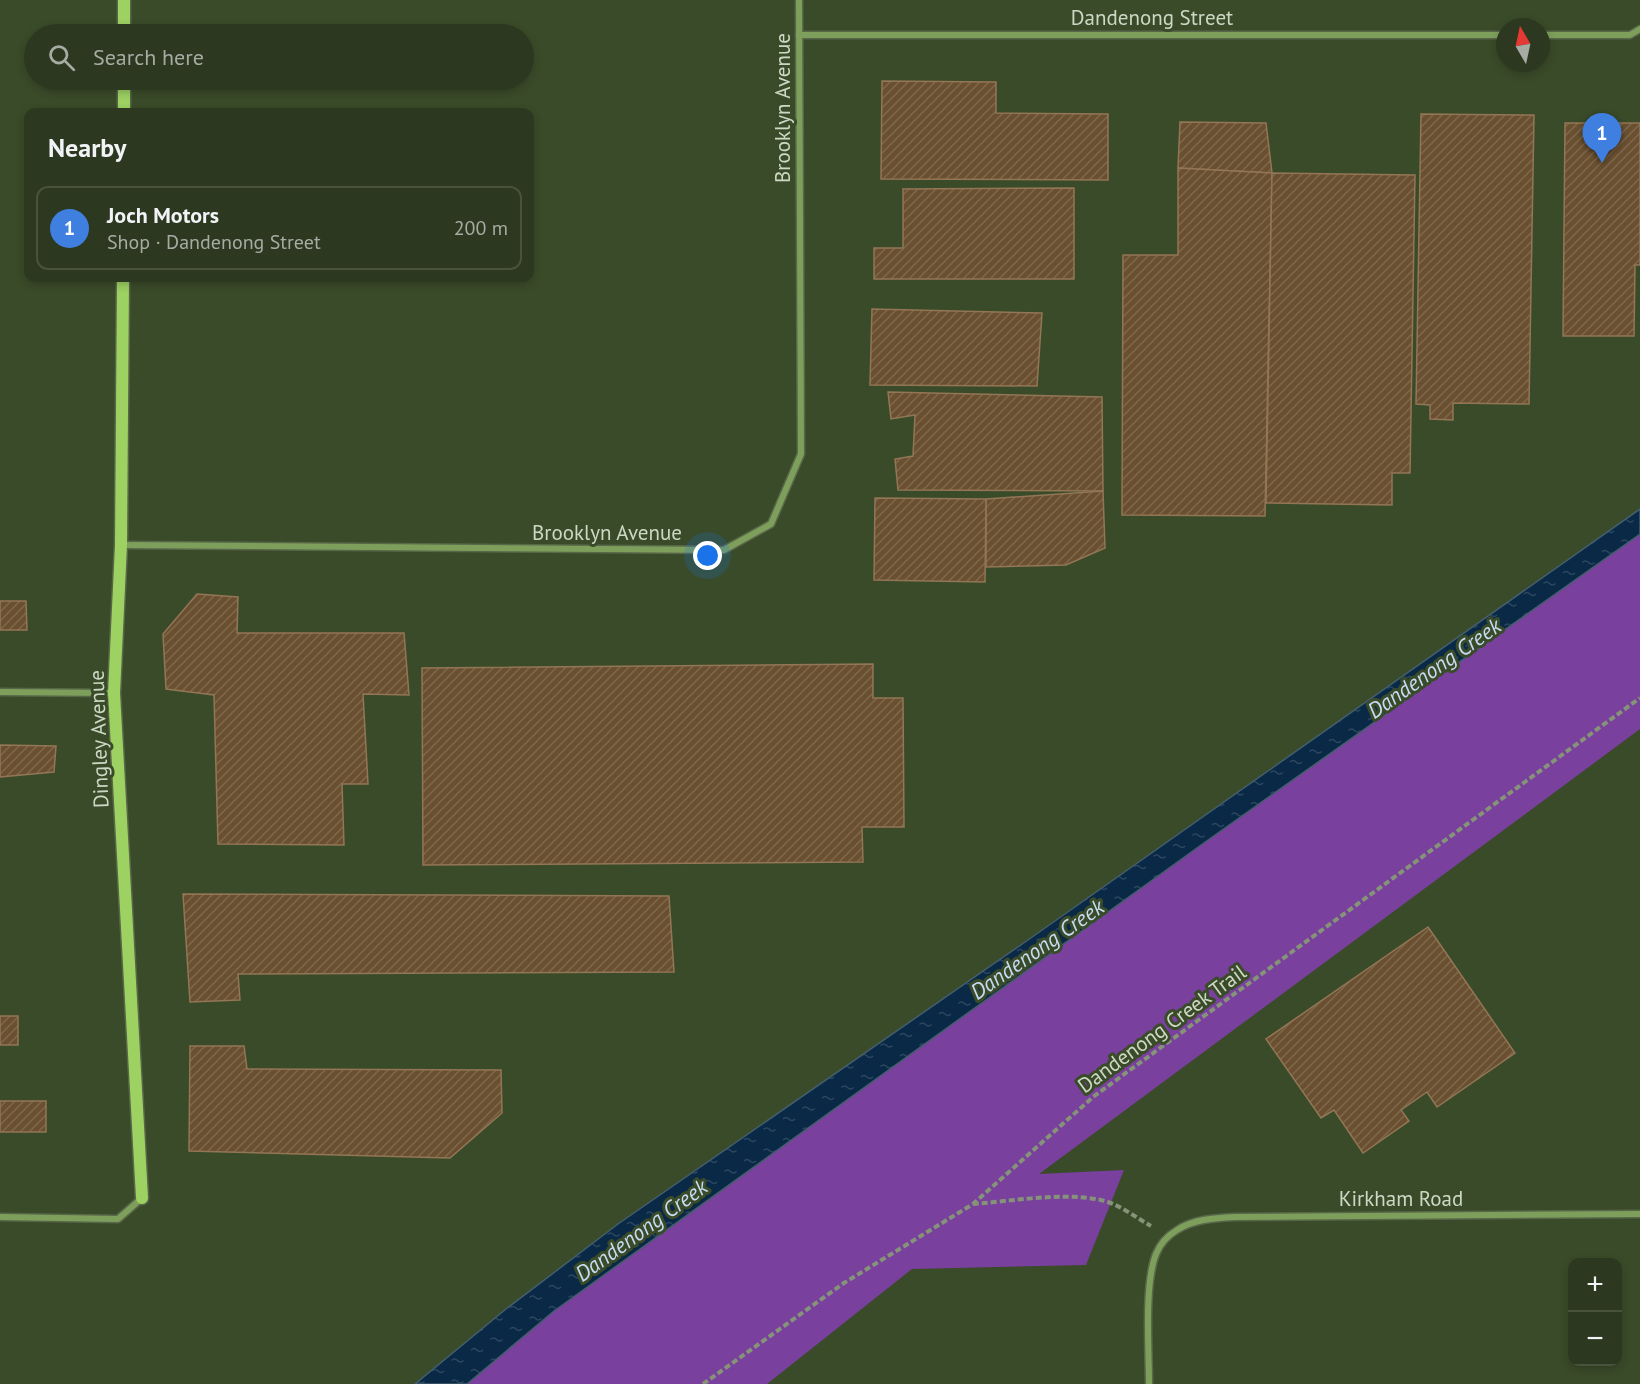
<!DOCTYPE html>
<meta charset="utf-8">
<style>
:root{--surface:#2c381f;--page:#38432c;--text:#f1f3f6;--muted:#a6aca4;--line:#48523d;--accent:#8bbbb9}
body{margin:0;font-family:"PT Sans",sans-serif;background:var(--page);color:var(--text)}
.controls{position:absolute;right:18px;bottom:18px;display:grid;overflow:hidden;border-radius:12px;box-shadow:0 3px 9px #0003}
.controls button{width:54px;height:54px;display:grid;place-items:center;padding:0;border:0;border-bottom:2px solid var(--line);background:var(--surface);color:var(--text);font:30px sans-serif}
.compass{position:absolute;left:1496px;top:18px;width:54px;height:54px;border-radius:50%;background:var(--surface);box-shadow:0 3px 9px #0003;rotate:351deg}
.you{position:absolute;left:708px;top:556px;width:21px;height:21px;margin:-15px;border:4px solid #fff;border-radius:50%;background:#1a73e8;box-shadow:0 0 0 9px #1a73e833}
.badge{display:grid;place-items:center;width:39px;height:39px;border-radius:50%;background:var(--accent);color:#fff;font-size:20px;font-weight:700}
.pin{position:absolute;translate:-50% -50px;filter:drop-shadow(0 2px 3px #0008)}
.pin::after{content:'';position:absolute;top:32px;width:21px;height:18px;background:inherit;clip-path:polygon(0 0,100% 0,50% 100%)}
.list{margin:0;padding:0;list-style:none}
h2{display:flex;justify-content:space-between;align-items:center;height:78px;margin:0;padding:0 24px;font-size:26px}
h2 small{font-size:20px;font-weight:400;color:var(--muted)}
.list li{display:grid;grid-template-columns:39px 1fr auto;gap:18px;align-items:center;box-sizing:border-box;height:84px;margin:0 12px 12px;padding:0 12px;border:2px solid var(--line);border-radius:12px}
.list b{display:block;font-size:22px;white-space:nowrap}
.list p{margin:0;font-size:20px;white-space:nowrap;color:var(--muted)}
.list em{font-size:20px;font-style:normal;color:var(--muted)}
.icon{flex:none;width:33px;height:33px;fill:none;stroke:currentColor;stroke-width:2;stroke-linecap:round;stroke-linejoin:round}
.map{position:relative;flex:none;width:1640px;height:1384px;overflow:hidden}
.search{position:absolute;background:var(--surface);box-shadow:0 3px 9px #0003;left:24px;top:24px;width:510px;height:66px;display:flex;align-items:center;gap:15px;box-sizing:border-box;padding:0 21px;border-radius:33px;color:var(--muted);font-size:22px}
.panel{position:absolute;background:var(--surface);box-shadow:0 3px 9px #0003;left:24px;top:108px;width:510px;height:174px;border-radius:12px}
.map>svg:first-child{display:block}
</style>
<div class="map">
<svg width="1640" height="1384" viewBox="0 0 1640 1384">
<defs>
<pattern id="water-ripples" width="26" height="14" patternUnits="userSpaceOnUse" patternTransform="scale(1.5)"><rect width="26" height="14" fill="#092946"/><path d="M2 4q2-2 4 0t4 0M15 11q2-2 4 0t4 0" fill="none" stroke="#2c475f"/></pattern>
<pattern id="building-hatch" width="6" height="6" patternUnits="userSpaceOnUse" patternTransform="scale(1.5)"><rect width="6" height="6" fill="#6a5030"/><path d="M-1 1l2-2M0 6l6-6M5 7l2-2" fill="none" stroke="#7e684c"/></pattern>
</defs>
<rect width="100%" height="100%" fill="#3a4b29"/>
<polygon fill="#79409d" points="1640,534 1640,729 1039,1174 1124,1170 1086,1265 912,1269 767,1384 467,1384 554,1311 1201,845"/>
<polygon fill="url(#water-ripples)" stroke="#445e6c" stroke-width="1.5" points="1640,509 1640,534 1201,845 554,1311 467,1384 415,1384 506,1309 618,1224 1028,940"/>
<g fill="url(#building-hatch)" stroke="#937655" stroke-width="1.5">
<polygon points="882,81 996,82 996,113 1108,114 1108,180 881,179"/>
<polygon points="1421,114 1534,115 1529,404 1453,403 1453,420 1430,419 1430,405 1416,404"/>
<polygon points="1180,122 1266,123 1272,173 1178,168"/>
<polygon points="1565,123 1640,123 1640,265 1635,265 1634,336 1563,336"/>
<polygon points="1178,168 1272,173 1265,516 1122,515 1123,255 1178,255"/>
<polygon points="1272,173 1415,175 1410,473 1392,473 1392,505 1266,503"/>
<polygon points="1074,188 1074,279 874,279 874,248 903,248 903,189"/>
<polygon points="872,309 1042,313 1037,386 870,385"/>
<polygon points="888,392 1102,397 1103,491 898,490 895,459 913,456 915,415 891,419"/>
<polygon points="1103,491 1105,548 1066,565 986,567 986,499"/>
<polygon points="875,498 986,499 985,582 874,580"/>
<polygon points="197,594 238,597 237,633 404,633 409,695 363,694 368,784 342,784 344,845 218,844 214,695 166,689 163,634"/>
<polygon points="0,601 26,601 27,630 0,630"/>
<polygon points="873,664 873,698 903,698 904,827 862,827 863,862 423,865 422,668"/>
<polygon points="0,745 56,746 54,772 0,777"/>
<polygon points="183,894 669,896 674,972 238,974 240,1000 190,1002"/>
<polygon points="1428,927 1515,1053 1437,1107 1427,1092 1401,1110 1409,1121 1363,1153 1334,1110 1321,1118 1266,1039"/>
<rect x="0" y="1016" width="18" height="29"/>
<polygon points="190,1046 244,1046 247,1069 501,1070 502,1113 450,1158 189,1151"/>
<rect x="0" y="1101" width="46" height="31"/>
</g>
<g fill="none" stroke-linecap="round" stroke-linejoin="round">
<defs>
<g id="street">
<polyline points="799,35 1505,35"/>
<polyline points="1541,35 1630,35 1640,29"/>
<polyline points="121,545 724,550 771,524 801,454 799,0"/>
<polyline points="0,692 114,693"/>
<polyline points="0,1217 118,1219 142,1198"/>
<path d="M1149,1384c0,-34 -5,-100 7,-130 4,-10 11,-18 21,-24 17,-11 38,-12 58,-13l405,-3"/>
</g>
<g id="secondary">
<polyline points="124,34 124,0"/>
<polyline points="124,112 124,80"/>
<polyline points="123,278 121,545 114,693 142,1198"/>
</g>
</defs>
<use href="#street" stroke="#576748" stroke-width="9"/>
<use href="#secondary" stroke="#576748" stroke-width="15"/>
<g stroke="#859378" stroke-width="4" stroke-dasharray="6 3" stroke-linecap="butt">
<path d="M973,1204c40,-3 89,-12 128,-4 18,4 34,17 50,26"/>
<polyline points="703,1384 844,1283 973,1204 1093,1097 1640,698"/>
</g>
<use href="#street" stroke="#7e9f5c" stroke-width="6"/>
<use href="#secondary" stroke="#9dd162" stroke-width="12"/>
</g>
<g text-anchor="middle" stroke-width="6" stroke-linejoin="round" paint-order="stroke">
<g font-size="21" fill="#cdd8c4" stroke="#3a4b29">
<text x="1152" y="25">Dandenong Street</text>
<text transform="translate(783 108) rotate(-90)" y="7">Brooklyn Avenue</text>
<text x="607" y="540">Brooklyn Avenue</text>
<text transform="translate(99 739) rotate(-92)" y="7">Dingley Avenue</text>
<text transform="translate(1162 1029) rotate(-36)" y="7">Dandenong Creek Trail</text>
<text x="1401" y="1206">Kirkham Road</text>
</g>
<g font-size="22" font-style="italic" fill="#c7dcf3" stroke="#3a4b29">
<text transform="translate(1434 668) rotate(-35)" y="8">Dandenong Creek</text>
<text transform="translate(1037 949) rotate(-35)" y="8">Dandenong Creek</text>
<text transform="translate(641 1230) rotate(-36)" y="8">Dandenong Creek</text>
</g>
</g>
</svg>
<div class="controls">
<button>+</button>
<button>−</button>
</div>
<svg class="compass" viewBox="-18 -18 36 36"><path d="M0-13l5 13h-10z" fill="#e53935"/><path d="M0 13l5-13h-10z" fill="#a6aca4"/></svg>
<div class="you"></div>
<div class="pin badge" style="left:1602px;top:163px;background:#3f7fe0">1</div>
<div class="search"><svg class="icon" aria-label="search" viewBox="0 0 24 24"><circle cx="10" cy="10" r="6"/><path d="M15 15l6 6"/></svg>Search here</div>
<section class="panel">
<h2>Nearby<small></small></h2>
<ul class="list">
<li><span class="badge" style="background:#3f7fe0">1</span><div><b>Joch Motors</b><p>Shop · Dandenong Street</p></div><em>200 m</em></li>
</ul>
</section>
</div>
